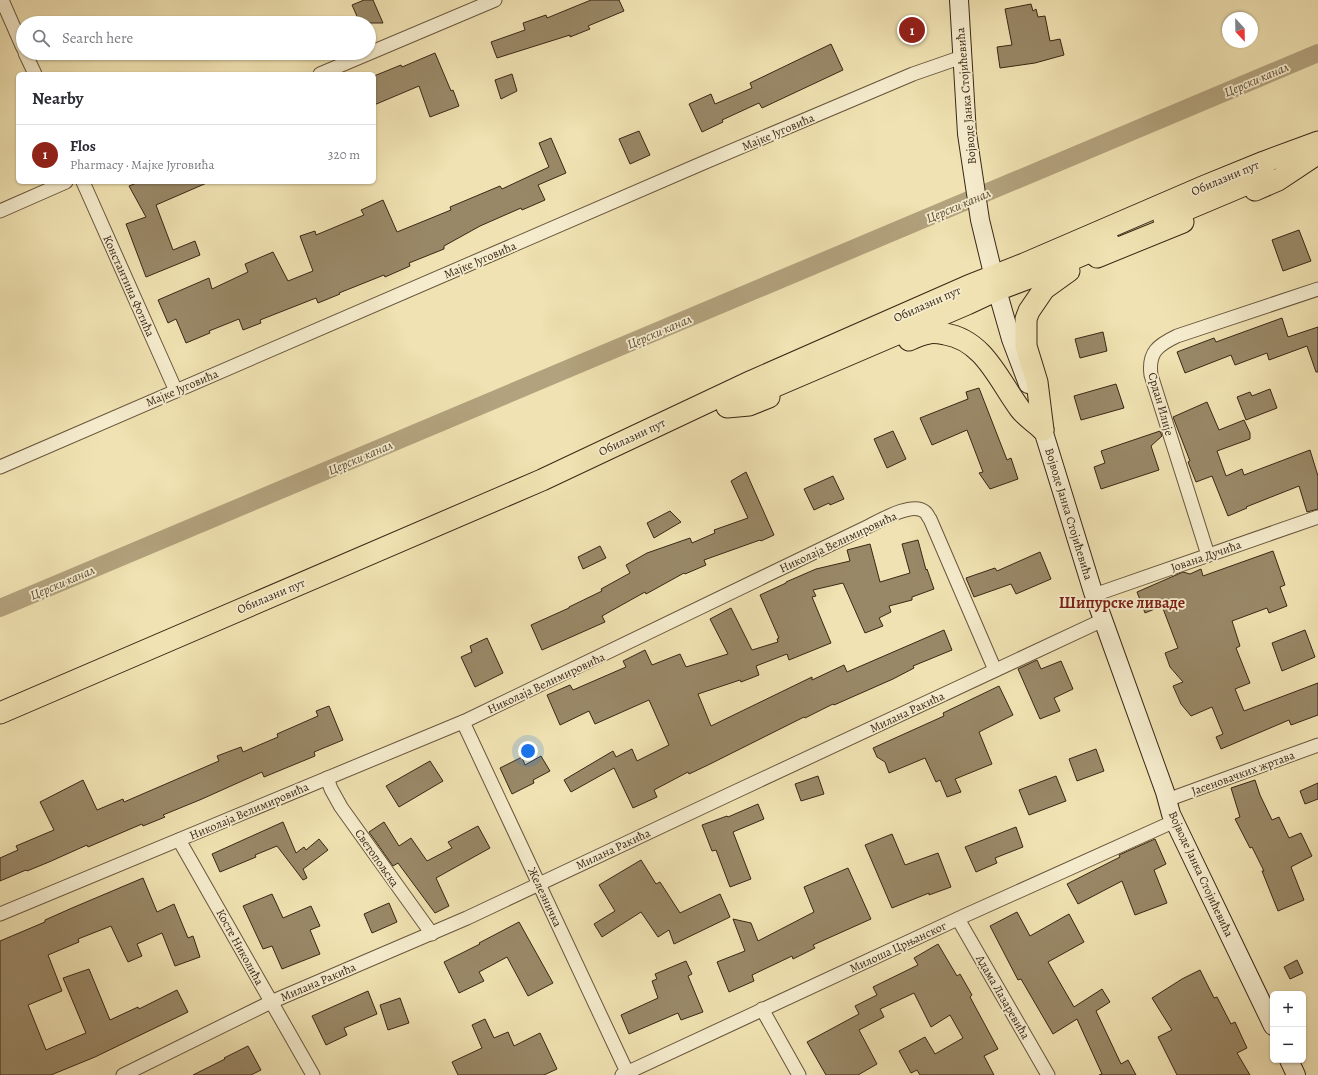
<!DOCTYPE html>
<meta charset="utf-8">
<style>
:root{--surface:#fff;--page:#f2f2f3;--text:#2b2b33;--muted:#7c7c81;--line:#e1e1e2;--accent:#8f2418}
body{margin:0;font-family:Alegreya,serif;background:var(--page);color:var(--text)}
.controls{position:absolute;right:12px;bottom:12px;display:grid;overflow:hidden;border-radius:6px;box-shadow:0 1px 3px #0004}
.controls button{width:36px;height:36px;display:grid;place-items:center;padding:0;border:0;border-bottom:1px solid var(--line);background:var(--surface);color:var(--text);font:20px sans-serif}
.compass{position:absolute;left:1222px;top:12px;width:36px;height:36px;border-radius:50%;background:var(--surface);box-shadow:0 1px 3px #0004;rotate:158deg}
.you{position:absolute;left:528px;top:751px;width:14px;height:14px;margin:-10px;border:3px solid #fff;border-radius:50%;background:#1a73e8;box-shadow:0 0 0 6px #1a73e833}
.badge{display:grid;place-items:center;width:26px;height:26px;border-radius:50%;background:var(--accent);color:#fff;font-size:13px;font-weight:700}
.pin{position:absolute;translate:-50% -50%;border:2px solid #fff;box-shadow:0 1px 4px #0006}
.list{margin:0;padding:0;list-style:none}
h2{display:flex;justify-content:space-between;align-items:center;height:52px;margin:0;padding:0 16px;font-size:17px}
h2 small{font-size:13px;font-weight:400;color:var(--muted)}
.list li{display:grid;grid-template-columns:26px 1fr auto;gap:12px;align-items:center;box-sizing:border-box;height:60px;padding:0 16px;border-top:1px solid var(--line)}
.list b{display:block;font-size:15px;white-space:nowrap}
.list p{margin:0;font-size:13px;white-space:nowrap;color:var(--muted)}
.list em{font-size:13px;font-style:normal;color:var(--muted)}
.icon{flex:none;width:22px;height:22px;fill:none;stroke:currentColor;stroke-width:2;stroke-linecap:round;stroke-linejoin:round}
.map{position:relative;flex:none;width:1318px;height:1075px;overflow:hidden}
.search{position:absolute;background:var(--surface);box-shadow:0 1px 3px #0004;left:16px;top:16px;width:360px;height:44px;display:flex;align-items:center;gap:10px;box-sizing:border-box;padding:0 14px;border-radius:22px;color:var(--muted);font-size:15px}
.panel{position:absolute;background:var(--surface);box-shadow:0 1px 3px #0004;left:16px;top:72px;width:360px;height:112px;border-radius:6px}
.map>svg:first-child{display:block}
</style>
<div class="map">
<svg width="1318" height="1075" viewBox="0 0 1318 1075">
<rect width="100%" height="100%" fill="#f0e2b2"/>
<filter id="stains"><feTurbulence type="fractalNoise" baseFrequency=".005" numOctaves="4"/><feColorMatrix values="0 0 0 0 .2 0 0 0 0 .09 0 0 0 0 .02 0 0 0 .5 -.17"/></filter>
<radialGradient id="worn" r=".72"><stop offset=".6" stop-color="#630" stop-opacity="0"/><stop offset="1" stop-color="#630" stop-opacity=".3"/></radialGradient>
<g fill="none" stroke-linecap="round" stroke-linejoin="round">
<polyline stroke="#b2a27d" stroke-width="18" points="0,608 1318,53"/>
</g>
<g fill="#998867" stroke="#3a2715">
<polygon points="364,0 373,0 383,23 360,23 352,5"/>
<polygon points="591,0 619,0 624,11 588,26 590,29 570,37 570,35 497,58 491,42 525,30 523,23 546,15 547,18"/>
<polygon points="1031,4 1033,11 1036,9 1038,17 1045,16 1050,41 1060,39 1064,55 1035,63 1000,68 997,47 1012,45 1005,9"/>
<polygon points="831,44 843,70 762,108 759,103 722,120 723,122 702,132 689,104 711,94 715,104 752,88 750,83"/>
<polygon points="435,53 451,91 453,90 459,106 430,117 419,86 374,105 374,76 401,65 402,67"/>
<polygon points="512,74 517,91 501,99 495,80"/>
<polygon points="639,131 650,155 630,164 619,139"/>
<polygon points="551,138 566,173 538,185 545,200 522,210 521,208 480,226 444,246 444,249 409,263 410,266 385,277 384,275 339,293 340,294 318,303 316,298 260,320 261,323 243,330 239,319 209,331 210,333 186,343 176,319 168,323 158,300 209,278 212,289 248,272 245,264 273,252 288,281 313,271 300,236 315,231 316,235 364,215 361,210 383,200 397,232 451,210 450,207 500,186 502,189 549,167 539,143"/>
<polygon points="139,182 209,182 156,205 173,250 195,241 200,255 146,277 126,224 146,217 129,186"/>
<polygon points="1299,230 1311,261 1283,271 1272,240"/>
<polygon points="1282,318 1288,337 1318,327 1318,372 1316,372 1307,346 1269,360 1267,353 1235,365 1231,355 1185,373 1177,352 1214,338 1216,342"/>
<polygon points="1103,332 1107,351 1080,358 1075,339"/>
<polygon points="1116,384 1124,408 1081,420 1074,396"/>
<polygon points="979,388 1007,460 1011,458 1018,479 990,489 979,473 983,472 967,430 932,445 920,418 968,399 966,392"/>
<polygon points="1270,389 1277,408 1246,420 1237,397 1250,392 1252,396"/>
<polygon points="1207,402 1219,430 1244,420 1250,433 1250,439 1217,451 1226,476 1242,469 1244,475 1310,450 1318,476 1318,509 1307,512 1299,486 1246,507 1247,508 1228,516 1212,476 1196,482 1188,462 1190,461 1173,417"/>
<polygon points="893,431 906,459 887,468 874,439"/>
<polygon points="1160,431 1162,436 1151,446 1159,470 1101,489 1094,467 1105,463 1101,451"/>
<polygon points="746,472 774,535 761,541 760,540 704,560 706,565 685,574 684,573 646,594 645,592 602,616 605,622 542,650 531,625 569,608 569,607 602,591 601,589 630,573 626,565 647,553 690,538 692,543 715,533 714,530 748,518 731,481"/>
<polygon points="833,476 844,499 830,505 829,503 814,510 804,489"/>
<polygon points="670,511 681,522 654,538 647,523"/>
<polygon points="918,540 926,570 927,569 934,589 912,597 912,600 889,606 891,612 879,618 883,626 865,633 843,583 813,590 816,596 812,597 831,643 789,660 787,654 756,666 759,675 741,682 740,680 698,694 711,726 812,677 812,680 844,665 847,672 944,630 952,650 913,666 914,668 893,679 834,705 833,704 805,718 804,717 708,765 689,774 688,772 654,790 657,797 633,808 614,768 571,792 564,780 613,751 616,757 632,749 637,761 669,745 649,700 595,724 589,711 560,725 547,695 570,685 573,690 626,667 623,661 645,650 652,665 680,654 686,667 728,654 710,619 731,608 752,650 778,642 777,639 779,638 760,595 786,583 786,582 816,569 850,561 847,550 870,544 880,582 910,573 902,544"/>
<polygon points="600,546 606,558 583,569 578,557"/>
<polygon points="1273,551 1285,585 1280,587 1287,606 1269,613 1267,608 1232,621 1240,646 1236,648 1250,683 1235,689 1244,711 1318,683 1318,715 1291,725 1289,720 1221,749 1216,737 1223,734 1212,707 1191,716 1181,704 1173,686 1183,682 1170,667 1165,653 1178,648 1162,606 1145,613 1137,592 1183,572 1190,574 1201,569 1203,576"/>
<polygon points="1040,552 1051,579 1016,594 1011,584 974,597 966,578 995,568 997,571"/>
<polygon points="1305,630 1315,657 1282,671 1272,643"/>
<polygon points="487,638 503,673 475,687 461,657 472,652 470,646"/>
<polygon points="1037,660 1041,669 1061,661 1073,689 1054,698 1060,711 1040,719 1018,669"/>
<polygon points="999,686 1013,715 979,732 992,764 955,779 961,792 947,797 940,780 936,782 925,758 889,773 885,762 877,757 873,748 944,716 943,713"/>
<polygon points="329,706 343,740 314,752 315,756 264,777 262,772 202,799 163,815 165,817 143,826 142,824 88,847 87,845 49,862 27,871 26,870 0,881 0,858 18,850 16,846 54,830 40,802 83,780 97,810 123,799 124,802 219,761 217,756 241,747 243,752 278,737 277,734 318,716 316,711"/>
<polygon points="1096,749 1104,771 1077,781 1069,759"/>
<polygon points="541,756 550,771 533,780 534,783 512,794 500,768 522,757 525,765"/>
<polygon points="430,761 443,781 399,807 386,786"/>
<polygon points="818,776 824,794 801,801 795,784"/>
<polygon points="1056,776 1066,801 1029,815 1019,790"/>
<polygon points="1255,780 1260,795 1272,820 1279,817 1289,838 1301,833 1312,856 1291,867 1304,900 1278,911 1262,871 1264,871 1252,847 1250,848 1235,819 1240,817 1231,788"/>
<polygon points="1318,783 1318,799 1305,804 1300,791"/>
<polygon points="758,804 764,819 733,832 751,879 730,887 716,850 712,851 702,825 727,816 728,817"/>
<polygon points="283,822 296,853 304,847 306,850 319,839 328,850 303,869 307,878 303,880 277,846 255,855 256,857 220,872 212,854"/>
<polygon points="384,822 399,846 411,838 427,861 452,848 448,842 478,826 490,848 436,878 449,906 435,913 398,863 393,866 369,832"/>
<polygon points="1016,827 1023,847 995,858 997,863 976,872 965,847"/>
<polygon points="892,834 905,865 938,853 951,887 929,895 929,893 892,908 865,845"/>
<polygon points="1155,839 1166,864 1154,870 1167,903 1135,915 1122,881 1078,904 1067,884 1120,857 1119,855"/>
<polygon points="641,860 656,884 660,882 680,913 720,894 730,917 674,944 669,930 658,937 641,912 602,937 594,924 615,911 599,885"/>
<polygon points="848,868 871,919 813,945 815,948 793,959 792,956 752,975 754,981 729,992 717,962 745,951 733,919 751,923 758,941 814,912 804,887"/>
<polygon points="143,878 157,912 174,904 188,938 193,936 200,957 175,966 162,933 137,944 142,956 128,962 111,926 78,939 79,942 48,955 62,991 28,1005 46,1050 86,1033 63,978 89,969 110,1020 138,1007 139,1009 177,990 188,1012 95,1057 51,1075 0,1075 0,941 45,922 45,920 72,908"/>
<polygon points="272,894 283,918 311,906 320,926 310,930 320,954 282,969 272,946 263,949 243,906"/>
<polygon points="389,903 397,922 372,933 364,914"/>
<polygon points="1017,912 1030,936 1069,914 1084,942 1048,962 1074,1007 1102,989 1110,1002 1096,1011 1121,1064 1128,1060 1136,1075 1099,1075 1102,1074 1077,1019 1053,1034 1021,979 1018,980 990,926"/>
<polygon points="519,922 553,983 528,996 507,957 479,972 484,981 459,993 444,962 480,944 479,943"/>
<polygon points="938,944 957,976 960,974 972,995 970,997 998,1049 984,1056 994,1075 920,1075 917,1070 911,1073 899,1051 925,1037 935,1054 963,1038 950,1015 931,1027 914,993 880,1009 884,1017 859,1030 877,1064 858,1075 826,1075 807,1042 859,1014 855,1006 877,995 873,987 918,965 914,958"/>
<polygon points="1297,960 1303,973 1290,979 1284,967"/>
<polygon points="686,961 692,974 688,976 703,1012 681,1020 678,1013 629,1034 621,1015 658,998 652,981 657,979 655,974"/>
<polygon points="1200,970 1214,998 1217,997 1231,1024 1235,1022 1247,1048 1237,1053 1250,1075 1177,1075 1158,1037 1172,1030 1152,998 1182,979"/>
<polygon points="368,991 377,1014 344,1028 347,1035 326,1045 312,1016"/>
<polygon points="400,998 409,1023 388,1030 380,1005"/>
<polygon points="485,1019 494,1038 508,1032 514,1046 540,1033 557,1069 544,1075 458,1075 452,1062 482,1048 472,1025"/>
<polygon points="248,1046 261,1070 251,1075 193,1075 225,1059 224,1058"/>
</g>
<g fill="none" stroke-linecap="round" stroke-linejoin="round">
<defs>
<g id="street">
<polyline points="2,0 23,48"/>
<polyline points="25,53 35,74"/>
<polyline points="320,74 495,0"/>
<polyline points="83,182 176,391"/>
<polyline points="0,211 66,182"/>
<polyline points="0,467 703,163 913,74 962,57"/>
<path d="M1208,555l-57,-180c-3,-23 7,-30 26,-39l141,-47"/>
<polyline points="1094,595 1318,517"/>
<polyline points="463,722 627,1072"/>
<polyline points="327,778 331,789 341,807 432,934"/>
<polyline points="1167,800 1318,745"/>
<polyline points="179,840 313,1075"/>
<path d="M0,914l465,-193 404,-195c12,-6 44,-25 56,-14 2,1 3,5 5,7l65,151"/>
<polyline points="958,919 1048,1075"/>
<polyline points="762,1009 799,1075"/>
<polyline points="123,1075 271,1002 467,918 726,796 1103,620"/>
<polyline points="622,1075 966,915 1175,821"/>
</g>
<g id="secondary">
<polyline points="959,0 967,134 980,220 997,290 1011,339 1028,384"/>
<polyline points="1039,417 1093,592 1165,792 1171,814 1273,1026"/>
<polyline points="1289,1060 1296,1075"/>
</g>
<g id="primary">
<polyline points="1255,190 1278,180 1317,154"/>
<polyline points="1164,219 1266,176"/>
<polyline points="1097,257 1183,222"/>
<path d="M909,340c6,-3 13,-6 20,-7 5,-1 11,0 16,1 39,6 54,47 75,75 6,8 16,14 23,21"/>
<polyline points="752,396 967,304 997,290 1029,278 1110,243"/>
<polyline points="727,407 749,405 769,397"/>
<polyline points="1043,430 1037,382 1026,346 1026,319 1029,311 1044,289 1069,271"/>
<polyline points="0,713 542,480 752,381 968,286 1024,264 1205,186 1264,162 1318,142"/>
</g>
</defs>
<use href="#street" stroke="#68563c" stroke-width="15"/>
<use href="#secondary" stroke="#3a2715" stroke-width="20"/>
<use href="#primary" stroke="#3a2715" stroke-width="23"/>
<use href="#street" stroke="#f5eccd" stroke-width="13"/>
<use href="#secondary" stroke="#f5eccd" stroke-width="18"/>
<use href="#primary" stroke="#f0e2b2" stroke-width="21"/>
</g>
<g text-anchor="middle" stroke-width="3.5" stroke-linejoin="round" paint-order="stroke">
<g font-size="12" fill="#3a2715" stroke="#f5eccd">
<text transform="translate(966 96) rotate(-95)" y="4">Војводе Јанка Стојићевића</text>
<text transform="translate(778 132) rotate(-23)" y="4">Мајке Југовића</text>
<text transform="translate(1225 178) rotate(-23)" y="4">Обилазни пут</text>
<text transform="translate(480 260) rotate(-23)" y="4">Мајке Југовића</text>
<text transform="translate(129 286) rotate(66)" y="4">Константина Фотића</text>
<text transform="translate(927 304) rotate(-24)" y="4">Обилазни пут</text>
<text transform="translate(182 388) rotate(-23)" y="4">Мајке Југовића</text>
<text transform="translate(1161 404) rotate(74)" y="4">Срдан Илије</text>
<text transform="translate(632 437) rotate(-25)" y="4">Обилазни пут</text>
<text transform="translate(1069 514) rotate(73)" y="4">Војводе Јанка Стојићевића</text>
<text transform="translate(838 542) rotate(-25)" y="4">Николаја Велимировића</text>
<text transform="translate(1206 556) rotate(-19)" y="4">Јована Дучића</text>
<text transform="translate(271 596) rotate(-23)" y="4">Обилазни пут</text>
<text transform="translate(546 683) rotate(-25)" y="4">Николаја Велимировића</text>
<text transform="translate(907 712) rotate(-25)" y="4">Милана Ракића</text>
<text transform="translate(1243 773) rotate(-20)" y="4">Јасеновачких жртава</text>
<text transform="translate(249 811) rotate(-23)" y="4">Николаја Велимировића</text>
<text transform="translate(613 849) rotate(-25)" y="4">Милана Ракића</text>
<text transform="translate(377 858) rotate(55)" y="4">Светопољска</text>
<text transform="translate(1201 874) rotate(65)" y="4">Војводе Јанка Стојићевића</text>
<text transform="translate(545 897) rotate(65)" y="4">Железничка</text>
<text transform="translate(240 947) rotate(61)" y="4">Косте Николића</text>
<text transform="translate(898 947) rotate(-25)" y="4">Милоша Црњанског</text>
<text transform="translate(318 982) rotate(-23)" y="4">Милана Ракића</text>
<text transform="translate(1003 997) rotate(60)" y="4">Адама Лазаревића</text>
</g>
<g font-size="13" font-style="italic" fill="#5e4c34" stroke="#f5eccd">
<text transform="translate(1256 79) rotate(-23)" y="5">Церски канал</text>
<text transform="translate(958 205) rotate(-23)" y="5">Церски канал</text>
<text transform="translate(659 331) rotate(-23)" y="5">Церски канал</text>
<text transform="translate(360 457) rotate(-23)" y="5">Церски канал</text>
<text transform="translate(62 582) rotate(-23)" y="5">Церски канал</text>
</g>
<g font-size="16" font-weight="bold" fill="#7a1f14" stroke="#f5eccd">
<text x="1122" y="608">Шипурске ливаде</text>
</g>
</g>
<rect width="100%" height="100%" filter="url(#stains)"/>
<rect width="100%" height="100%" fill="url(#worn)"/>
</svg>
<div class="controls">
<button>+</button>
<button>−</button>
</div>
<svg class="compass" viewBox="-18 -18 36 36"><path d="M0-13l5 13h-10z" fill="#e53935"/><path d="M0 13l5-13h-10z" fill="#7c7c81"/></svg>
<div class="you"></div>
<div class="pin badge" style="left:912px;top:30px">1</div>
<div class="search"><svg class="icon" aria-label="search" viewBox="0 0 24 24"><circle cx="10" cy="10" r="6"/><path d="M15 15l6 6"/></svg>Search here</div>
<section class="panel">
<h2>Nearby<small></small></h2>
<ul class="list">
<li><span class="badge">1</span><div><b>Flos</b><p>Pharmacy · Мајке Југовића</p></div><em>320 m</em></li>
</ul>
</section>
</div>
